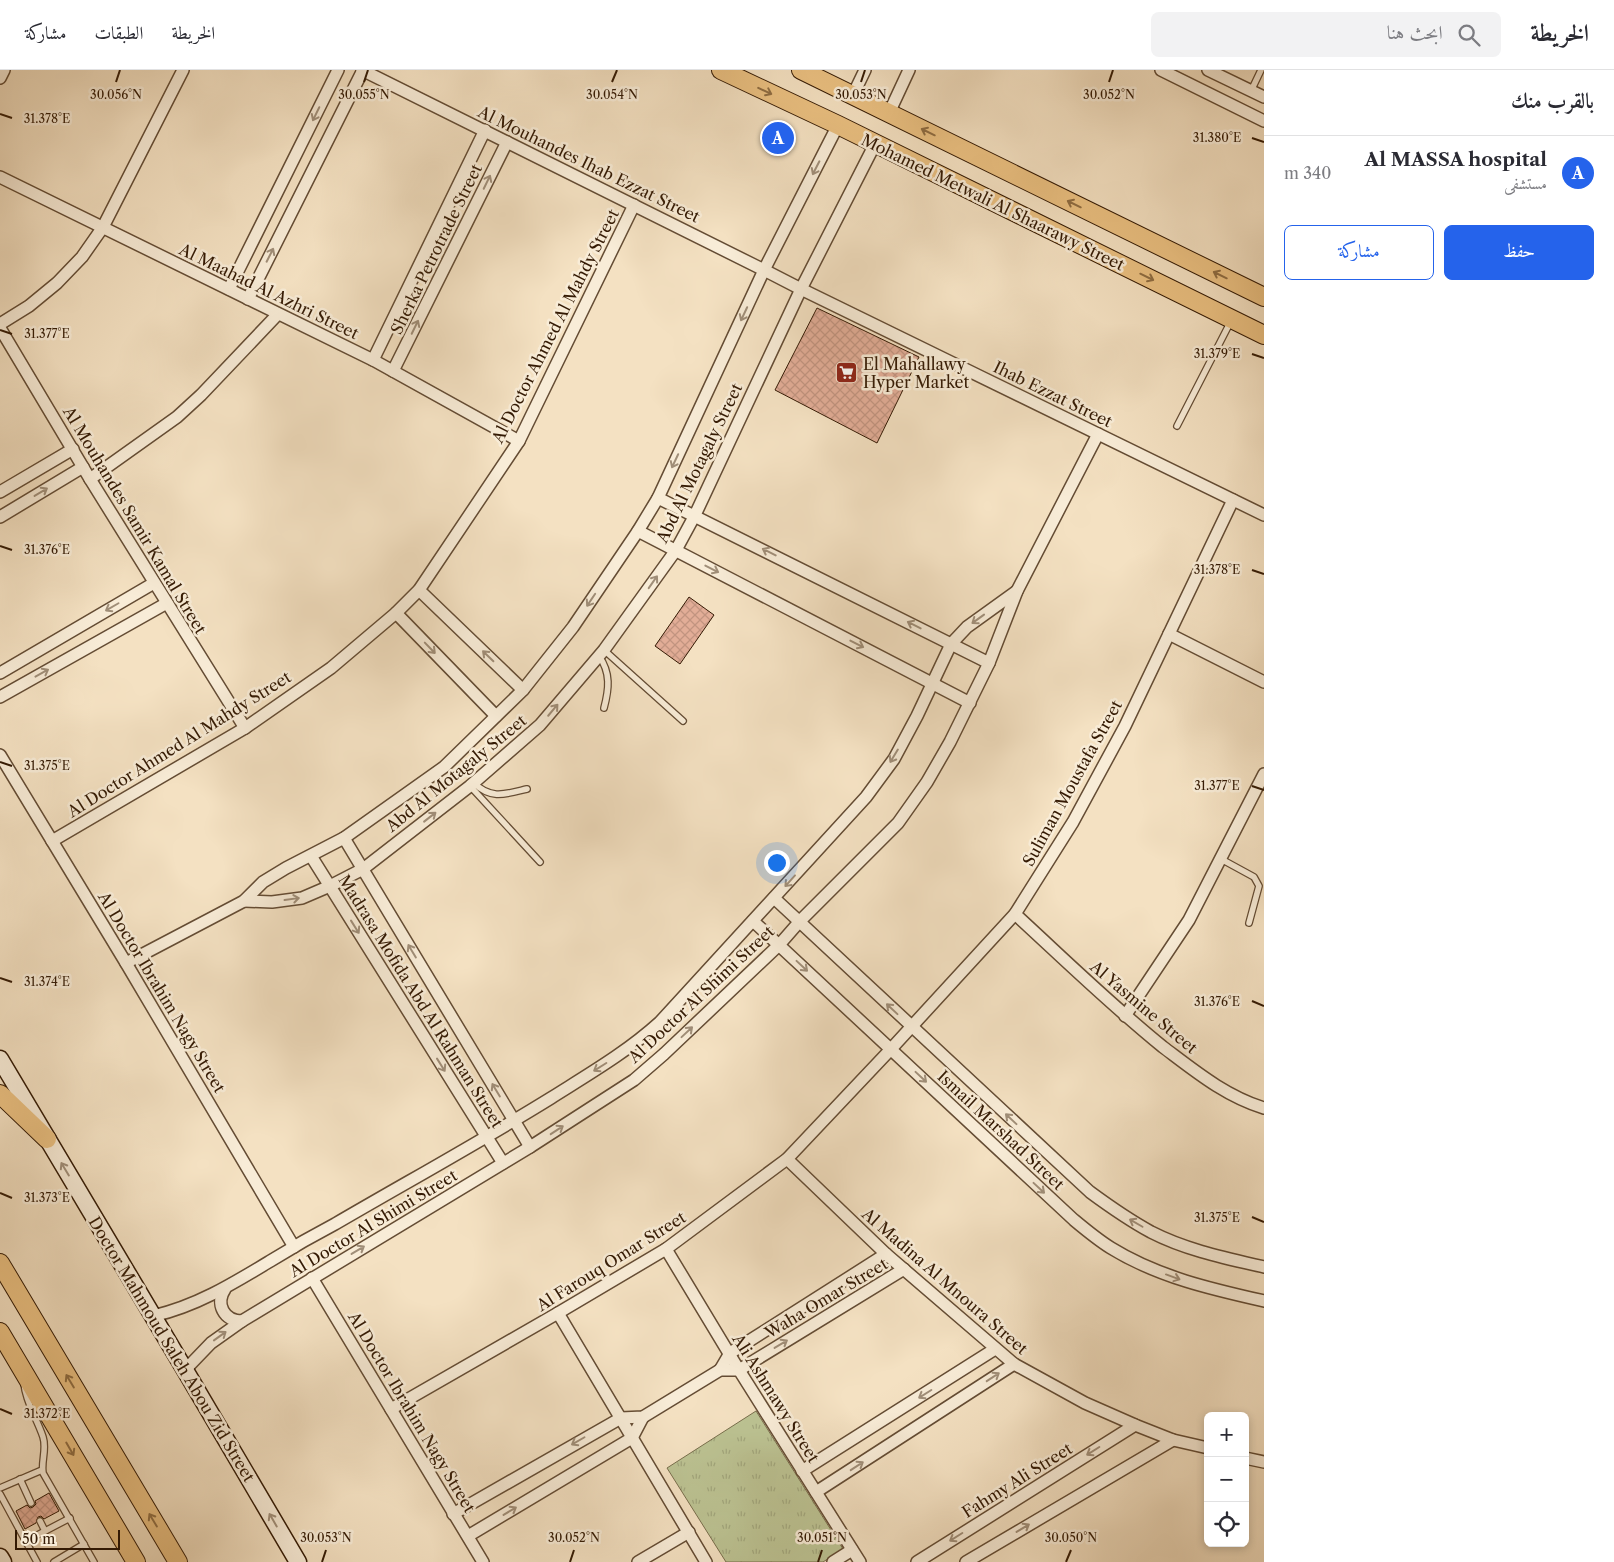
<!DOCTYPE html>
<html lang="ar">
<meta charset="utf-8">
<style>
:root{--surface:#fff;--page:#f2f2f3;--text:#2b2b33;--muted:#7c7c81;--line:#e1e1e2;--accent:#2563eb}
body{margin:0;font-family:"Libre Caslon Text",Amiri,serif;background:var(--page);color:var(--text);direction:rtl}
.controls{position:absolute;right:15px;bottom:15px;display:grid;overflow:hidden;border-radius:8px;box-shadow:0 2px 8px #0003}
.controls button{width:45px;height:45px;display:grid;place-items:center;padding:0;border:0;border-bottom:1px solid var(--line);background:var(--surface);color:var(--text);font:25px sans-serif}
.scale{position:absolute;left:15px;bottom:12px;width:105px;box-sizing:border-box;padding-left:5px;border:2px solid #341a04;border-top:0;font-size:14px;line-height:18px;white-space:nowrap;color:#341a04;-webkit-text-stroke:4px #f8ecd7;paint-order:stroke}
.you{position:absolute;left:776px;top:792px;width:18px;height:18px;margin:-12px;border:4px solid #fff;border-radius:50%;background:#1a73e8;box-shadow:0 0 0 8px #1a73e833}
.badge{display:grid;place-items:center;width:32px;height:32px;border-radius:50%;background:var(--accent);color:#fff;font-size:16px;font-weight:700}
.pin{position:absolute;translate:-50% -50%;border:2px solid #fff;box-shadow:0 1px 5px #0006}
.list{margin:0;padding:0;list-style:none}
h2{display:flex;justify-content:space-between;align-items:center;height:65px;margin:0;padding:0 20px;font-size:21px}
h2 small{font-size:16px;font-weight:400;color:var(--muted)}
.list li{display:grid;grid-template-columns:32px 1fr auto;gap:15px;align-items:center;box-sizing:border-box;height:75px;padding:0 20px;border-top:1px solid var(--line)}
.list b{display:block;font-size:19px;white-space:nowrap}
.list p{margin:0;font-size:16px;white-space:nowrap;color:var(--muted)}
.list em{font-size:16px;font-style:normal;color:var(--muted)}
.actions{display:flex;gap:10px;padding:15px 20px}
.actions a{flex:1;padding:11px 0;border:1px solid var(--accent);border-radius:8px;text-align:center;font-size:18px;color:var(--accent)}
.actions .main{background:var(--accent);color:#fff}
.icon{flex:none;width:28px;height:28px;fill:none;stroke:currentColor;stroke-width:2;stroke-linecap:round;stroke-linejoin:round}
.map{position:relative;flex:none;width:1264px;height:1492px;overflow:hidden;direction:ltr}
header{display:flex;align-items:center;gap:30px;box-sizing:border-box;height:70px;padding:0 25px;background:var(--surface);border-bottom:1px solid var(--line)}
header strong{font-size:24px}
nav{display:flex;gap:28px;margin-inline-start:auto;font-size:18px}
.search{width:350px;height:45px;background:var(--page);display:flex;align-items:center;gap:12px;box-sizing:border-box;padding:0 18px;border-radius:8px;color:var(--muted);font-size:19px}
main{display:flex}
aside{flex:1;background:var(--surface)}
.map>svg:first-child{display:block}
</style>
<header>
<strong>الخريطة</strong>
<div class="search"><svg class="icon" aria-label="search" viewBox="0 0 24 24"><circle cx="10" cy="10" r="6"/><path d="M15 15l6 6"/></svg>ابحث هنا</div>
<nav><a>الخريطة</a><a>الطبقات</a><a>مشاركة</a></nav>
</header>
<main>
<aside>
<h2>بالقرب منك<small></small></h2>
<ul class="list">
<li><span class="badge">A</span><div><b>Al MASSA hospital</b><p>مستشفى</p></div><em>340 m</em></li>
</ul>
<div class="actions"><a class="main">حفظ</a><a>مشاركة</a></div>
</aside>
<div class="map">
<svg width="1264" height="1492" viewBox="0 0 1264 1492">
<defs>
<pattern id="grass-tufts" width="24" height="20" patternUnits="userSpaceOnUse" patternTransform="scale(1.25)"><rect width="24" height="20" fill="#bcc393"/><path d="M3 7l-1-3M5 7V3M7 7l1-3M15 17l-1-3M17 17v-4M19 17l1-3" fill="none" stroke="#a2a77d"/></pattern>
<pattern id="building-cross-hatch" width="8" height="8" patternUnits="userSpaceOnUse" patternTransform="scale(1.25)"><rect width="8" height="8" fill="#e2ad97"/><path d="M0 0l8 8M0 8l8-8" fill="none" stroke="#c29480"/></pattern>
</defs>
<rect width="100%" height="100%" fill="#f4e1c2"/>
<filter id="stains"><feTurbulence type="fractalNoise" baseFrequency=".004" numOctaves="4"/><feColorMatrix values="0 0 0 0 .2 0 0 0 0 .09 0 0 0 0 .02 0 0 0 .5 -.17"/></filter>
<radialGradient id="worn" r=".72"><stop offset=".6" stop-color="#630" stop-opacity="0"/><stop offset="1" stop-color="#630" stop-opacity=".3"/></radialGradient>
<polygon fill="url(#grass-tufts)" stroke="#786e4c" points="756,1341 843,1479 823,1492 726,1492 667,1398"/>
<g fill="url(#building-cross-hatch)" stroke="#341a04">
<polygon points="817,238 919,287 877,373 775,320"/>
<polygon points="689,527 714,545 680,594 655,576"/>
<polygon points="49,1423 59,1441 44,1449 41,1446 38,1447 36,1453 25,1459 16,1441 27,1435 30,1438 33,1437 36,1434 35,1431"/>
</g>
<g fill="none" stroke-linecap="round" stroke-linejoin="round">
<defs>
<g id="lane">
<polyline points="1251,21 1261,0"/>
<polyline points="1177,356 1231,251"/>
<polyline points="604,580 683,651"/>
<path d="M599,586c12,17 10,33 5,52"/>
<path d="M474,713c17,17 32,11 53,6"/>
<polyline points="470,716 540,792"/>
<polyline points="1221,789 1254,807 1259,816 1249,853"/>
<path d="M24,1314c2,19 13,35 19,53 4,12 -2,24 0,36l51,89"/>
<polyline points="20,1409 31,1433"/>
<polyline points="0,1418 42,1400"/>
<polyline points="0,1424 37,1492"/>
<polyline points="40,1451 45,1461"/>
<polyline points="26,1471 70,1448"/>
<polyline points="54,1492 84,1474"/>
</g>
<g id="street">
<polyline points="362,0 764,200 801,219 1264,445"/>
<polyline points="1161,0 1264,51"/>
<polyline points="1208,0 1264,27"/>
<polyline points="0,8 4,0"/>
<polyline points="853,25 865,0"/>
<polyline points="889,43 909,0"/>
<polyline points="0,107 373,290 519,371"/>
<polyline points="229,219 338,0"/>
<polyline points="248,229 363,0"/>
<polyline points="0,254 29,236 57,213 82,187 103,157 183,0"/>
<polyline points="0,258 90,409 245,658"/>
<polyline points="373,290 485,60"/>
<polyline points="393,301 507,72"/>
<polyline points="90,409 177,347 201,325 278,244"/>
<polyline points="0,422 73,379"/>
<polyline points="658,428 989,593"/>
<polyline points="0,447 83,397"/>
<polyline points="638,461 970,633"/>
<polyline points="419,520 523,620"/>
<polyline points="396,543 496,646"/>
<polyline points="1169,564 1264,612"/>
<polyline points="0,603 154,513"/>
<polyline points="0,627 167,533"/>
<polyline points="0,685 126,893 294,1177"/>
<polyline points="344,768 530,1077"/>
<polyline points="52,771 245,658 331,598 396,543 419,520 519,371 634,135"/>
<polyline points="311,786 503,1093"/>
<path d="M774,828l316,294c19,14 39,28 61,40 35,18 74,26 113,35"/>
<polyline points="244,831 272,832 302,828 330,816 363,799 470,716 540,655 604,580 676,480 695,445 801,219 875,74"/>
<path d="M1015,844c49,45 96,91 148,133 32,24 62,49 101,61"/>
<path d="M753,851l321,299c12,10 24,20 37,28 47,29 100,41 153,53"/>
<polyline points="126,893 244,831 263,812 286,798 344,768 444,697 523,620 573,557 638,461 658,428 764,200 838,55"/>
<polyline points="1125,946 1189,850 1264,704"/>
<polyline points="787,1089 886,1184 1014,1294 1085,1333 1135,1355 1173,1370 1208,1378"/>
<polyline points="666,1179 739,1300 860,1492"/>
<polyline points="312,1208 483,1492"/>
<path d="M225,1219c-10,15 -1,32 17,32"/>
<polyline points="558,1243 706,1492"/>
<path d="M153,1246c44,-10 81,-33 119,-56 21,-13 42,-25 63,-36 72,-42 145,-82 216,-126 38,-24 76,-46 109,-76l206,-225 28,-38 23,-43 34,-72 16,-17 50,-36"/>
<polyline points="185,1300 211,1273 242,1251 530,1077 634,1010 664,984 779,875 800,851 898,753 927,712 950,672 989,593 1017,521 1098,364"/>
<polyline points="720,1300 730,1283 886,1184"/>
<polyline points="391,1339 558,1243 666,1179 787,1089 891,979 1015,844 1073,752 1125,656 1233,430"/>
<polyline points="1245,1388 1264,1392"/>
<polyline points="802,1401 995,1279"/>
<polyline points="816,1422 1014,1294"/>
<polyline points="453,1444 621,1348 643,1347 720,1300 739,1300 904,1199"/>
<polyline points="468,1466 632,1368 643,1347"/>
<polyline points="638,1492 689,1462"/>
<polyline points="833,1492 852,1480"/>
<polyline points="917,1492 1135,1355"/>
<polyline points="966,1492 1173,1370"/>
</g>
<g id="secondary">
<polyline points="0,989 185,1300 298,1492"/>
<polyline points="0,1487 3,1492"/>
</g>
<g id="primary">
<polyline points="721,0 838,55 1264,265"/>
<polyline points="801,0 1264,227"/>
<polyline points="0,1024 47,1069"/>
<polyline points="0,1193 178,1492"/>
<polyline points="0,1262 136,1492"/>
</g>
</defs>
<use href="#lane" stroke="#644c34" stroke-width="8"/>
<use href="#street" stroke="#644c34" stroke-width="14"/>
<use href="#secondary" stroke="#341a04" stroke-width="19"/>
<use href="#primary" stroke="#341a04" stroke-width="20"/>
<use href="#lane" stroke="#f8ecd7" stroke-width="5.5"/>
<use href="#street" stroke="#f8ecd7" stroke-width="11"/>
<use href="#secondary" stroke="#f8ecd7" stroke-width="16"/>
<use href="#primary" stroke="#eac081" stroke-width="18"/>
</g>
<defs><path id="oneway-shaft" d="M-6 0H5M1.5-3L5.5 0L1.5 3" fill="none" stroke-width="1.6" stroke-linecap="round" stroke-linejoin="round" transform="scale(1.25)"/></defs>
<g stroke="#8f6d42">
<use href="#oneway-shaft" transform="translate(765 21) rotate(25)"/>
<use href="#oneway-shaft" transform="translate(928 62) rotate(-154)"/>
<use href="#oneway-shaft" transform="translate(1074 134) rotate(-154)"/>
<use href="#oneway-shaft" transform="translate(1220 205) rotate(-154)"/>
<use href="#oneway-shaft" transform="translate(1147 207) rotate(26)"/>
<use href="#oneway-shaft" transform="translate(70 1311) rotate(-121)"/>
<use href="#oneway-shaft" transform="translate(70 1379) rotate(60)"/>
<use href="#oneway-shaft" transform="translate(153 1450) rotate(-121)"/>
</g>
<g stroke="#a08e78">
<use href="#oneway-shaft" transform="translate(316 44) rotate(116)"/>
<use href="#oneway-shaft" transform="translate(816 98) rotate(117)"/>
<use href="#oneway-shaft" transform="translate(487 112) rotate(-64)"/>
<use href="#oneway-shaft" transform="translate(270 185) rotate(-63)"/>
<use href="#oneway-shaft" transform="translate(744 244) rotate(115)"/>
<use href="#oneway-shaft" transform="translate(415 257) rotate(-64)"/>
<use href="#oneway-shaft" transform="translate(675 391) rotate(115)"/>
<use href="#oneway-shaft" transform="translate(41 422) rotate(-31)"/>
<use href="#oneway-shaft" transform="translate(769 482) rotate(-153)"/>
<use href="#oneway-shaft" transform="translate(712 499) rotate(27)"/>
<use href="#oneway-shaft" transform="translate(653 512) rotate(-55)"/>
<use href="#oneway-shaft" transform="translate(591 530) rotate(124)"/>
<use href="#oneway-shaft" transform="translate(112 537) rotate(150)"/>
<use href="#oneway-shaft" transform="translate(978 549) rotate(144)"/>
<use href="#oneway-shaft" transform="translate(914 555) rotate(-153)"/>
<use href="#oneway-shaft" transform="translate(857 574) rotate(27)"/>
<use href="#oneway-shaft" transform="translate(430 578) rotate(46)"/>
<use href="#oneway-shaft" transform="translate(488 586) rotate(-136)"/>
<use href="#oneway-shaft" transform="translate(42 603) rotate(-29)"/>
<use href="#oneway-shaft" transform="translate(553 640) rotate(-50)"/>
<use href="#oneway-shaft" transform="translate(894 686) rotate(121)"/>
<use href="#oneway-shaft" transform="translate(430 747) rotate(-38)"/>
<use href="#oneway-shaft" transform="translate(790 811) rotate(132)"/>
<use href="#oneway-shaft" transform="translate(292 829) rotate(-8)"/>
<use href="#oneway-shaft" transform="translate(355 857) rotate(58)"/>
<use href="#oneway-shaft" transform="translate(412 881) rotate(-121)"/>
<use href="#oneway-shaft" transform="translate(802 896) rotate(43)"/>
<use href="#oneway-shaft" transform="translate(892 939) rotate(-137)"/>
<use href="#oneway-shaft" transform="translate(687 962) rotate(-43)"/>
<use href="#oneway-shaft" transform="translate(441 995) rotate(58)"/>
<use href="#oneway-shaft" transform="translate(600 997) rotate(148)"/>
<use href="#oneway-shaft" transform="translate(921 1007) rotate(43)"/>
<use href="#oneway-shaft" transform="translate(496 1020) rotate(-121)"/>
<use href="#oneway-shaft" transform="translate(1011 1049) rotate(-137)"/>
<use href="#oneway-shaft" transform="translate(557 1060) rotate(-33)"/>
<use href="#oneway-shaft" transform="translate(65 1099) rotate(-121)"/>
<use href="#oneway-shaft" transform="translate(1039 1118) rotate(43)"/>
<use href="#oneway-shaft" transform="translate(1136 1153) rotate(-150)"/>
<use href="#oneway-shaft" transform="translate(358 1180) rotate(-31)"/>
<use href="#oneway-shaft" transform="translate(1173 1207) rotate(20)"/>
<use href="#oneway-shaft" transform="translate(220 1266) rotate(-36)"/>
<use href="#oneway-shaft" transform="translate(781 1274) rotate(-31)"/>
<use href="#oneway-shaft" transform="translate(993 1307) rotate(-33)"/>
<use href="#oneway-shaft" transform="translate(925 1324) rotate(148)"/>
<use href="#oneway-shaft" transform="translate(578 1371) rotate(150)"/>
<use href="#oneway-shaft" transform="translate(1093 1381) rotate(148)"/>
<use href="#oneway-shaft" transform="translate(857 1396) rotate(-33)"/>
<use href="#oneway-shaft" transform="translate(510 1441) rotate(-31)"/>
<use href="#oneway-shaft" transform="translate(273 1450) rotate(-120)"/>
<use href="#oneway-shaft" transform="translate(1023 1458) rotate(-31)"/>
<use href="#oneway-shaft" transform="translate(956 1467) rotate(148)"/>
</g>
<path fill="none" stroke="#341a04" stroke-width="2" d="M116,12l4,-12M364,12l4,-12M612,12l5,-12M861,12l4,-12M1109,12l4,-12M0,44l12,4M1252,68l12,4M0,260l12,4M1252,284l12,4M0,476l12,4M1252,500l12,4M0,692l12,4M1252,716l12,4M0,908l12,4M1252,931l12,5M0,1123l12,5M1252,1147l12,5M0,1339l12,5M322,1492l4,-12M570,1492l4,-12M818,1492l4,-12M1066,1492l5,-12"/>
<defs>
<symbol id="supermarket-square" viewBox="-11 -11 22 22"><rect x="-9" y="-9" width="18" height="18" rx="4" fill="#8f2418" stroke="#f8ecd7"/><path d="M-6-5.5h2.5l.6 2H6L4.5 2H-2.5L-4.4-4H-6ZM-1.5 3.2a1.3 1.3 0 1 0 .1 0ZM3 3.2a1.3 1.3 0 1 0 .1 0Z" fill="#fff"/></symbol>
</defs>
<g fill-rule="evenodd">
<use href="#supermarket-square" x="834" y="290" width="25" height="25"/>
</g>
<g text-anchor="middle" stroke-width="5" stroke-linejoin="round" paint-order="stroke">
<g font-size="16" fill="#341a04" stroke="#f8ecd7">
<text transform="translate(589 94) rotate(26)" y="6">Al Mouhandes Ihab Ezzat Street</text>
<text transform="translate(993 132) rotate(26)" y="6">Mohamed Metwali Al Shaarawy Street</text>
<text transform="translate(436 179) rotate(-64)" y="6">Sherka Petrotrade Street</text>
<text transform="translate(269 221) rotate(26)" y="6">Al Maahad Al Azhri Street</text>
<text transform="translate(555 256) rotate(-63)" y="6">Al Doctor Ahmed Al Mahdy Street</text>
<text transform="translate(1053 324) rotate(26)" y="6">Ihab Ezzat Street</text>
<text transform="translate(699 393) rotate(-64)" y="6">Abd Al Motagaly Street</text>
<text transform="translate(135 450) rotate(59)" y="6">Al Mouhandes Samir Kamal Street</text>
<text transform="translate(179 674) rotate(-32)" y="6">Al Doctor Ahmed Al Mahdy Street</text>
<text transform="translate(456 703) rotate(-39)" y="6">Abd Al Motagaly Street</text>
<text transform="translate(1072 713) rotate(-61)" y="6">Suliman Moustafa Street</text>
<text transform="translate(162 922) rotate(59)" y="6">Al Doctor Ibrahim Nagy Street</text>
<text transform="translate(701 924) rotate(-43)" y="6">Al Doctor Al Shimi Street</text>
<text transform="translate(421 931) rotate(58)" y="6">Madrasa Mofida Abd Al Rahman Street</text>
<text transform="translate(1144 937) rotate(40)" y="6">Al Yasmine Street</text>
<text transform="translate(1001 1060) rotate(43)" y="6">Ismail Marshad Street</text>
<text transform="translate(373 1153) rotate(-31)" y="6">Al Doctor Al Shimi Street</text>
<text transform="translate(611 1191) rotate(-32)" y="6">Al Farouq Omar Street</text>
<text transform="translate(945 1211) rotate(41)" y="6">Al Madina Al Mnoura Street</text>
<text transform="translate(826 1228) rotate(-31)" y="6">Waha Omar Street</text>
<text transform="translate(172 1279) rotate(59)" y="6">Doctor Mahmoud Saleh Abou Zid Street</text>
<text transform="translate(776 1328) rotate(58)" y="6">Ali Ashmawy Street</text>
<text transform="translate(412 1342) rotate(59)" y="6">Al Doctor Ibrahim Nagy Street</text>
<text transform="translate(1017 1410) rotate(-32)" y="6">Fahmy Ali Street</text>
</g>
<g font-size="16" fill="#341a04" stroke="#f8ecd7" text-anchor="start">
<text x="863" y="300">El Mahallawy<tspan x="863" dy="18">Hyper Market</tspan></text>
</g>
</g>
<g font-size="12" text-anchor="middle" fill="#341a04" stroke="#f8ecd7" stroke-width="5" stroke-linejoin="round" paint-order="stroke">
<text x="116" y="29">30.056°N</text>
<text x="364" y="29">30.055°N</text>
<text x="612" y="29">30.054°N</text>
<text x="1109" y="29">30.052°N</text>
<text x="861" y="29">30.053°N</text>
<text x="47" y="53">31.378°E</text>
<text x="1217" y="72">31.380°E</text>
<text x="47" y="268">31.377°E</text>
<text x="1217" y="288">31.379°E</text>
<text x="47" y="484">31.376°E</text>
<text x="1217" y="504">31.378°E</text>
<text x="47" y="700">31.375°E</text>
<text x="1217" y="720">31.377°E</text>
<text x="47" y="916">31.374°E</text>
<text x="1217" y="936">31.376°E</text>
<text x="47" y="1132">31.373°E</text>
<text x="1217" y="1152">31.375°E</text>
<text x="47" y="1348">31.372°E</text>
<text x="326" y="1472">30.053°N</text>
<text x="574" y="1472">30.052°N</text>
<text x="822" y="1472">30.051°N</text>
<text x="1071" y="1472">30.050°N</text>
</g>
<rect width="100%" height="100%" filter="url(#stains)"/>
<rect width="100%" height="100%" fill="url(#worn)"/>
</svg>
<div class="controls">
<button>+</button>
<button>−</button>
<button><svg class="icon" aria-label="locate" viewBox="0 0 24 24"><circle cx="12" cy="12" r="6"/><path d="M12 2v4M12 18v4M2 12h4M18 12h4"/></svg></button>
</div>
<div class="scale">50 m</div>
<div class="you"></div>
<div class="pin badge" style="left:778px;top:68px">A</div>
</div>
</main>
